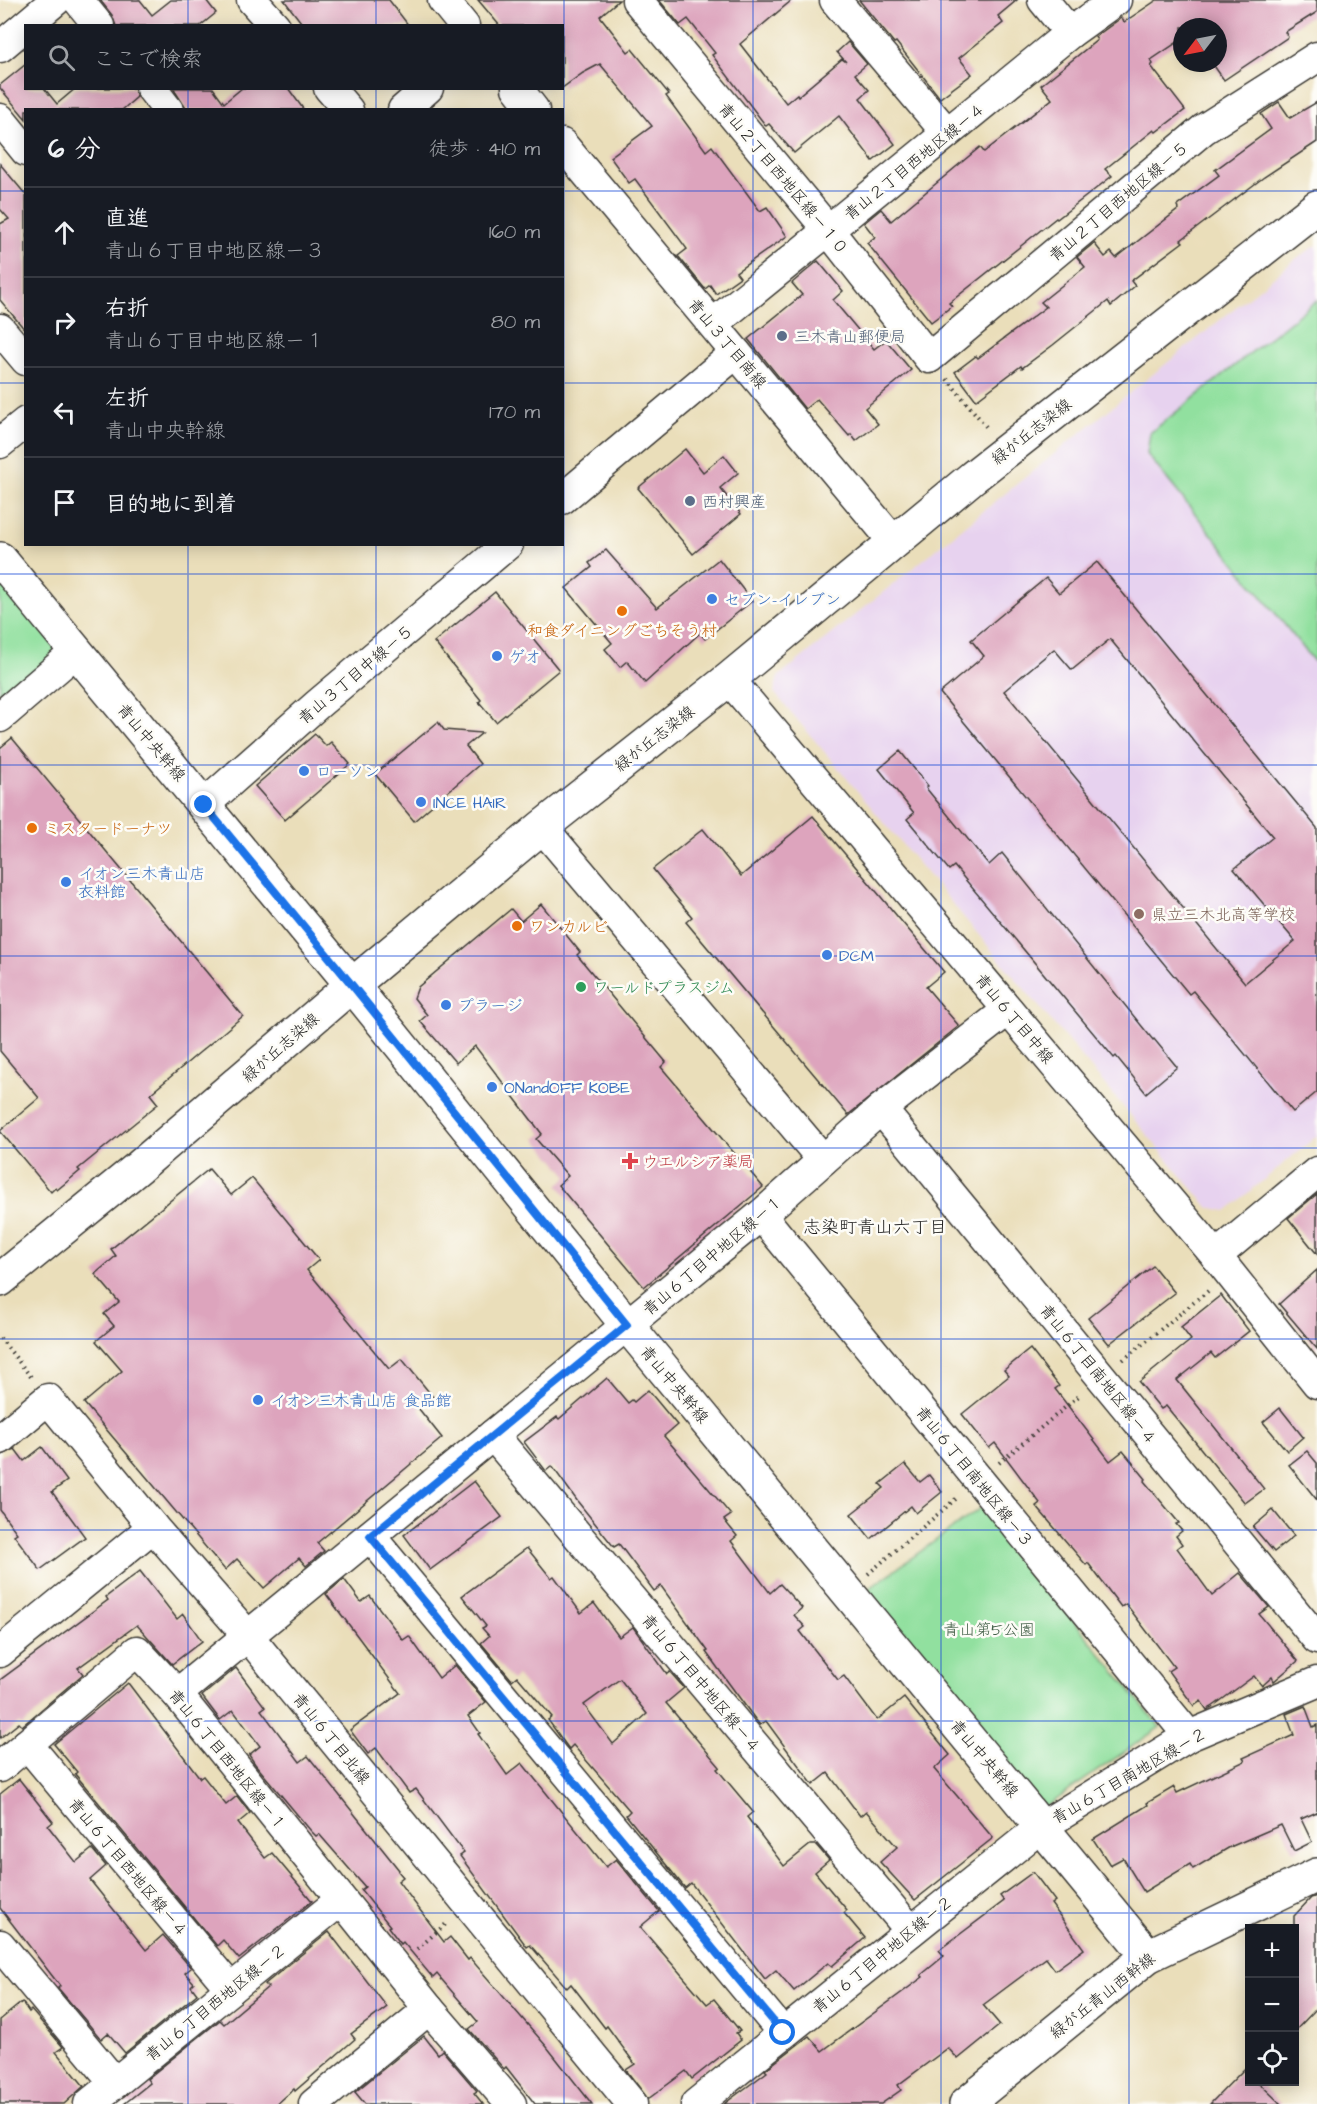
<!DOCTYPE html>
<html lang="ja">
<meta charset="utf-8">
<style>
:root{--surface:#171b24;--page:#242831;--text:#f1f3f6;--muted:#9ea1a6;--line:#363941}
body{margin:0;font-family:"Architects Daughter","Klee One",sans-serif;background:var(--page);color:var(--text)}
.controls{position:absolute;right:18px;bottom:18px;display:grid;overflow:hidden;border-radius:0px;box-shadow:0 3px 15px #0003}
.controls button{width:54px;height:54px;display:grid;place-items:center;padding:0;border:0;border-bottom:2px solid var(--line);background:var(--surface);color:var(--text);font:30px sans-serif}
.compass{position:absolute;left:1173px;top:18px;width:54px;height:54px;border-radius:50%;background:var(--surface);box-shadow:0 3px 15px #0003;rotate:238deg}
.stop{position:absolute;width:18px;height:18px;margin:-14px;border:4px solid #1a73e8;border-radius:50%;background:#fff}
.stop.end{background:#1a73e8;border-color:#fff;box-shadow:0 2px 6px #0008}
.list{margin:0;padding:0;list-style:none}
h2{display:flex;justify-content:space-between;align-items:center;height:78px;margin:0;padding:0 24px;font-size:26px}
h2 small{font-size:20px;font-weight:400;color:var(--muted)}
.list li{display:grid;grid-template-columns:39px 1fr auto;gap:18px;align-items:center;box-sizing:border-box;height:90px;padding:0 24px;border-top:2px solid var(--line)}
.list b{display:block;font-size:22px;white-space:nowrap}
.list p{margin:0;font-size:20px;white-space:nowrap;color:var(--muted)}
.list em{font-size:20px;font-style:normal;color:var(--muted)}
.icon{flex:none;width:33px;height:33px;fill:none;stroke:currentColor;stroke-width:2;stroke-linecap:round;stroke-linejoin:round}
.map{position:relative;flex:none;width:1317px;height:2104px;overflow:hidden}
.search{position:absolute;background:var(--surface);box-shadow:0 3px 15px #0003;left:24px;top:24px;width:540px;height:66px;display:flex;align-items:center;gap:15px;box-sizing:border-box;padding:0 21px;border-radius:0px;color:var(--muted);font-size:22px}
.panel{position:absolute;background:var(--surface);box-shadow:0 3px 15px #0003;left:24px;top:108px;width:540px;height:438px;border-radius:0px}
.map>svg:first-child{display:block}
</style>
<div class="map">
<svg width="1317" height="2104" viewBox="0 0 1317 2104">
<rect width="100%" height="100%" fill="#fdfcf7"/>
<filter id="ink" filterUnits="userSpaceOnUse"><feTurbulence type="fractalNoise" baseFrequency=".0167" numOctaves="2"/><feDisplacementMap in="SourceGraphic" scale="12" xChannelSelector="R" yChannelSelector="G"/><feConvolveMatrix kernelMatrix="1 2 1 2 8 2 1 2 1" color-interpolation-filters="sRGB"/></filter>
<filter id="wash" filterUnits="userSpaceOnUse"><feTurbulence type="fractalNoise" baseFrequency=".008" numOctaves="4" result="noise"/><feDisplacementMap in="SourceGraphic" scale="24" xChannelSelector="R" yChannelSelector="G"/><feGaussianBlur stdDeviation="1.35" result="paint"/><feColorMatrix in="noise" values="0 0 0 0 0 0 0 0 0 0 0 0 0 0 0 0 0 1.4 0 .05"/><feComposite in="paint" operator="in"/></filter>
<g filter="url(#wash)">
<rect width="100%" height="100%" fill="#eadeba"/>
<polygon fill="#e7d2ef" points="1317,245 1317,1136 1226,1211 1208,1207 774,692 778,677 1297,258"/>
<g fill="#91e09f" stroke="#567e5e" stroke-width="1.5">
<polygon points="1317,300 1317,665 1147,454 1150,433"/>
<polygon points="0,559 77,651 0,717"/>
<polygon points="982,1507 1160,1727 1043,1809 866,1591"/>
</g>
<g id="blocks">
<g fill="#dda4bd" fill-rule="evenodd">
<polygon points="100,0 140,0 152,15 171,0 206,0 216,13 200,26 116,26 112,15"/>
<polygon points="284,0 389,0 409,26 304,26"/>
<polygon points="478,0 619,0 600,16 628,52 632,49 669,94 666,96 706,151 712,146 760,211 767,207 787,236 736,272 740,277 716,294 710,285 705,289 678,256 687,249 635,179 629,183 610,157 652,126 600,64 583,73 562,88 562,26 500,26"/>
<polygon points="659,0 792,0 740,44 786,103 797,94 798,96 842,59 846,62 837,52 848,42 867,64 855,74 869,90 860,98 895,144 873,161 839,116 794,153 769,124 766,126 712,55 715,53 688,19 680,25"/>
<polygon points="859,0 1017,0 998,16 1003,23 959,58 972,74 940,98 896,42 894,43"/>
<polygon points="1157,0 1317,0 1317,12 1285,32 1288,37 1224,80 1212,63 1218,63 1218,27 1182,27 1182,39 1151,60 1153,64 1151,66 1185,110 1156,132 1154,130 1105,169 1112,176 1057,219 1056,218 949,303 952,306 931,322 867,243 875,237 864,223 881,209 891,221 980,147 984,152 1052,99 1041,85 1097,40 1095,37 1121,18 1124,22"/>
<polygon points="26,64 26,88 44,88 57,104 76,88 134,88 137,97 122,110 26,110 26,119 0,88 0,85"/>
<polygon points="173,88 213,88 224,103 242,88 288,88 304,110 187,110"/>
<polygon points="1279,102 1290,118 1317,102 1317,142 1264,177 1181,240 1183,242 1131,281 1135,286 1111,306 1108,301 1053,345 1022,368 1021,366 976,400 955,372 976,356 978,358 1046,307 1041,302 1085,267 1077,257 1094,243 1105,257 1111,252 1116,258 1179,209 1177,206 1219,175 1215,170 1271,129 1261,114"/>
<polygon points="0,164 26,195 26,331 0,300 0,224 9,219 0,209"/>
<polygon points="818,261 843,291 833,300 874,349 886,340 911,370 865,408 878,424 856,441 851,434 849,436 817,399 805,409 748,339 802,295 792,283"/>
<polygon points="685,449 703,472 724,455 738,473 720,488 741,514 693,554 638,488"/>
<polygon points="606,550 657,608 719,559 752,601 705,639 700,633 645,683 627,661 620,667 605,649 612,643 566,588 592,567 589,563"/>
<path d="M1097,562l220,266v264l-24,20 -100,-121 -4,3 -249,-301 44,-37 -13,-16 75,-62 13,15zM1110,639l163,198 -39,32 61,72 -50,42 -241,-292 50,-42 18,21z"/>
<polygon points="495,592 559,670 496,722 479,702 481,700 434,642"/>
<polygon points="438,722 444,730 482,733 466,746 480,764 414,821 375,774"/>
<polygon points="315,734 326,746 331,742 350,764 285,820 255,786"/>
<polygon points="12,738 243,1016 150,1094 158,1104 78,1169 80,1171 57,1190 55,1188 51,1192 0,1131 39,1098 0,1051 0,748"/>
<polygon points="900,751 928,786 926,788 989,865 1002,853 1153,1040 1154,1039 1177,1067 1146,1093 1116,1056 1114,1058 954,866 949,870 907,819 914,813 879,769"/>
<polygon points="813,816 944,972 926,987 959,1026 848,1115 686,922 692,917 653,869 703,829 741,876"/>
<polygon points="541,904 580,952 577,955 666,1062 661,1067 763,1187 644,1287 558,1185 568,1176 536,1139 542,1134 475,1046 456,1063 420,1021 427,1015 414,998 418,987 511,909 521,921"/>
<polygon points="209,1169 231,1195 252,1178 319,1260 307,1270 389,1369 402,1359 433,1397 419,1409 442,1438 317,1543 324,1551 306,1566 299,1558 264,1588 237,1559 225,1570 84,1403 122,1371 96,1341 114,1326 104,1314 119,1302 95,1274 116,1256 111,1249"/>
<polygon points="1317,1194 1317,1254 1288,1218"/>
<polygon points="1153,1266 1175,1293 1109,1344 1088,1318"/>
<polygon points="1317,1270 1317,1349 1279,1304"/>
<polygon points="1221,1295 1249,1331 1215,1358 1211,1353 1177,1380 1264,1489 1245,1503 1166,1406 1161,1409 1139,1382 1191,1340 1181,1327"/>
<polygon points="1030,1349 1059,1386 1055,1389 1110,1461 1123,1451 1146,1479 1144,1481 1179,1523 1176,1524 1182,1531 1176,1536 1182,1544 1177,1548 1212,1596 1240,1573 1269,1607 1259,1614 1298,1661 1274,1681 1272,1677 1262,1686 1254,1676 1212,1707 1207,1710 1201,1701 1194,1706 1168,1671 1174,1667 1126,1604 1121,1607 1088,1563 1086,1565 1036,1506 1040,1503 995,1443 989,1448 962,1414 1009,1376 1004,1370"/>
<polygon points="607,1378 628,1403 632,1400 634,1402 648,1390 677,1425 664,1436 731,1515 724,1520 737,1536 731,1541 770,1593 780,1584 802,1608 794,1615 805,1627 800,1631 838,1680 844,1676 877,1720 904,1698 950,1755 934,1769 993,1838 915,1900 880,1862 897,1847 866,1811 860,1816 828,1773 813,1785 766,1721 760,1725 755,1719 706,1652 708,1651 661,1586 654,1591 619,1544 614,1547 578,1502 552,1466 546,1471 524,1442 557,1417 559,1419"/>
<polygon points="1280,1408 1303,1437 1287,1451 1263,1422"/>
<polygon points="42,1447 67,1481 52,1492 85,1537 40,1570 14,1535 17,1533 0,1510 0,1456 15,1449 24,1461"/>
<polygon points="1307,1451 1317,1463 1317,1500 1289,1465"/>
<polygon points="905,1464 920,1482 929,1475 942,1492 916,1513 911,1506 871,1539 851,1514 884,1488 880,1484"/>
<polygon points="474,1481 502,1517 430,1570 404,1535"/>
<polygon points="1273,1510 1294,1536 1274,1552 1253,1527"/>
<path d="M527,1548l24,30 3,-2 27,37 13,-10 25,34 14,-10 34,47 3,-2 14,16 -18,15 54,64 -3,2 36,43 -6,5 37,49 26,-21h6l13,15 -14,12 32,38 -3,3 21,25 -33,28 -4,-3 -34,28 -18,-21 -11,9 -74,-96 -6,5 -59,-73 4,-4 -57,-66 -4,4 -3,-4 -18,-25 4,-3 -35,-41 -5,4 -31,-37 8,-7 -7,-8 4,-2 -24,-30zM620,1679l27,35 -34,30 -29,-39z"/>
<polygon points="140,1571 177,1619 183,1614 202,1641 172,1664 137,1625 78,1668 83,1674 22,1726 19,1723 0,1738 0,1680 108,1600 106,1597"/>
<polygon points="344,1579 361,1602 370,1596 403,1640 409,1636 439,1678 455,1665 486,1702 468,1716 480,1733 478,1734 507,1775 522,1763 606,1867 616,1859 659,1911 640,1927 707,2004 714,1999 740,2031 736,2033 741,2040 692,2079 686,2071 648,2099 626,2070 635,2064 607,2026 605,2028 571,1984 567,1988 530,1945 527,1947 460,1856 464,1853 416,1789 409,1793 376,1748 368,1754 350,1730 400,1693 326,1594"/>
<polygon points="236,1668 265,1707 261,1710 300,1762 308,1756 399,1870 398,1871 403,1877 398,1881 444,1942 450,1937 468,1960 470,1958 547,2047 592,2104 535,2104 506,2067 504,2069 469,2029 478,2022 437,1974 433,1978 403,1942 401,1944 388,1927 390,1926 361,1890 365,1887 319,1834 316,1836 311,1831 255,1764 249,1755 260,1746 233,1710 220,1720 202,1696"/>
<polygon points="128,1683 200,1778 203,1776 226,1805 237,1796 250,1813 238,1823 265,1858 272,1853 312,1901 239,1959 223,1940 217,1946 75,1774 77,1772 54,1744"/>
<polygon points="1305,1706 1313,1727 1317,1725 1317,1812 1301,1819 1312,1842 1294,1851 1281,1825 1230,1847 1193,1869 1190,1864 1144,1892 1123,1858 1110,1865 1093,1839 1148,1805 1147,1803 1174,1787 1177,1793 1245,1761 1243,1758 1294,1735 1286,1714"/>
<polygon points="19,1779 53,1822 48,1826 76,1862 92,1849 106,1866 90,1880 146,1950 163,1935 191,1968 185,1973 194,1983 191,1986 197,1994 125,2053 108,2033 101,2039 58,1988 60,1986 0,1908 0,1794"/>
<polygon points="1033,1872 1055,1901 1051,1904 1084,1949 1055,1970 1046,1958 983,2005 1000,2025 958,2059 948,2048 898,2085 901,2090 881,2104 724,2104 767,2072 765,2070 809,2036 822,2051 923,1977 921,1975 944,1956 939,1950 1004,1901 1000,1896"/>
<polygon points="1317,1896 1317,2008 1294,2032 1294,1916 1311,1898"/>
<polygon points="329,1932 387,2007 351,2034 355,2039 295,2091 294,2089 277,2104 124,2104 150,2083 147,2079 220,2020 224,2024 268,1987 265,1984"/>
<polygon points="22,2002 29,2012 31,2010 63,2047 56,2052 84,2086 64,2104 0,2104 0,2020"/>
<polygon points="424,2036 438,2054 442,2050 477,2091 474,2093 483,2104 365,2104 355,2092"/>
<polygon points="1250,2063 1250,2082 1258,2082 1281,2104 1210,2104"/>
</g>
</g>
</g>
<g filter="url(#ink)">
<use href="#blocks" fill-opacity="0" stroke="#3b3934" stroke-width="1.5"/>
<g fill="none" stroke-linecap="round" stroke-linejoin="round">
<defs>
<g id="street">
<polyline points="78,0 99,26"/>
<polyline points="252,0 275,26"/>
<polyline points="443,0 464,26"/>
<polyline points="637,0 829,231 929,358 1204,129 1317,57"/>
<polyline points="835,0 947,133"/>
<polyline points="1043,0 1070,33"/>
<polyline points="0,47 56,0"/>
<polyline points="151,88 168,110"/>
<polyline points="329,88 348,110"/>
<polyline points="517,88 534,110"/>
<polyline points="403,110 428,88"/>
<polyline points="0,119 26,151"/>
<polyline points="562,144 894,542"/>
<polyline points="713,324 1070,33 1116,0"/>
<polyline points="0,329 26,360"/>
<polyline points="0,443 26,422"/>
<polyline points="562,499 736,353"/>
<polyline points="729,679 1216,1256 1317,1172"/>
<polyline points="0,717 77,651"/>
<polyline points="204,805 318,704 508,544"/>
<polyline points="542,827 823,1160"/>
<polyline points="881,1109 1317,1639"/>
<polyline points="761,1215 1189,1736"/>
<polyline points="1216,1256 1317,1383"/>
<polyline points="493,1435 911,1931"/>
<polyline points="0,1439 48,1399 153,1527"/>
<polyline points="370,1536 783,2033"/>
<polyline points="0,1652 153,1527 248,1636 632,2104"/>
<polyline points="177,1694 761,1215 881,1109 1008,1010"/>
<polyline points="27,1744 231,1989"/>
<polyline points="0,1767 137,1651 177,1694 429,2009 511,2104"/>
<polyline points="0,1945 115,2083"/>
<polyline points="89,2104 341,1900"/>
<polyline points="314,2104 429,2009"/>
<polyline points="696,2104 1041,1827 1189,1736 1317,1682"/>
</g>
<g id="secondary">
<polyline points="0,559 352,985 627,1325 1148,1956"/>
<polyline points="0,1280 139,1167 352,985 542,827 729,679 973,477 1317,207"/>
<polyline points="966,2104 1148,1956 1317,1875"/>
</g>
</defs>
<use href="#street" stroke="#3b3934" stroke-width="33"/>
<use href="#secondary" stroke="#3b3934" stroke-width="36"/>
<g stroke="#3b3934" stroke-width="4" stroke-dasharray="1.5 4.5" stroke-linecap="butt">
<polyline points="947,379 988,429"/>
<polyline points="0,1338 31,1377"/>
<polyline points="1123,1360 1208,1291"/>
<polyline points="999,1463 1080,1395"/>
<polyline points="868,1574 958,1497"/>
<polyline points="417,1949 447,1923"/>
</g>
<use href="#street" stroke="#fff" stroke-width="30"/>
<use href="#secondary" stroke="#fff" stroke-width="33"/>
</g>
</g>
<g fill="none" stroke-linecap="round" stroke-linejoin="round" filter="url(#ink)">
<polyline stroke="#1a73e8" stroke-width="8" points="204,805 352,985 627,1325 370,1536 783,2033"/>
</g>
<path fill="none" stroke="#1d4ed8" stroke-width="1.5" stroke-opacity="0.55" d="M188,0v26M376,0v26M564,0v2104M753,0v2104M941,0v2104M1129,0v2104M188,88v22M376,88v22M0,191h26M562,191h755M0,383h26M562,383h755M188,544v1560M376,544v1560M0,574h1317M0,765h1317M0,956h1317M0,1148h1317M0,1339h1317M0,1530h1317M0,1721h1317M0,1913h1317"/>
<g fill="#5c6f8a" stroke="#fdfcf7" stroke-width="2">
<circle cx="782" cy="336" r="6"/>
<circle cx="690" cy="501" r="6"/>
</g>
<g fill="#3f7fe0" stroke="#fdfcf7" stroke-width="2">
<circle cx="712" cy="599" r="6"/>
<circle cx="497" cy="656" r="6"/>
<circle cx="304" cy="771" r="6"/>
<circle cx="421" cy="802" r="6"/>
<circle cx="66" cy="882" r="6"/>
<circle cx="827" cy="955" r="6"/>
<circle cx="446" cy="1005" r="6"/>
<circle cx="492" cy="1087" r="6"/>
<circle cx="258" cy="1400" r="6"/>
</g>
<g fill="#e8710a" stroke="#fdfcf7" stroke-width="2">
<circle cx="622" cy="611" r="6"/>
<circle cx="32" cy="828" r="6"/>
<circle cx="517" cy="926" r="6"/>
</g>
<circle fill="#8d6e63" stroke="#fdfcf7" stroke-width="2" cx="1139" cy="914" r="6"/>
<circle fill="#2e9e5b" stroke="#fdfcf7" stroke-width="2" cx="581" cy="987" r="6"/>
<path fill="#e0444e" stroke="#fdfcf7" stroke-width="2" d="M627 1152h6v6h6v6h-6v6h-6v-6h-6v-6h6z"/>
<g text-anchor="middle" stroke-width="5" stroke-linejoin="round" paint-order="stroke">
<g font-size="16" fill="#1c1c1c" stroke="#fdfcf7">
<text transform="translate(914 161) rotate(-39)" y="6">青山２丁目西地区線ー４</text>
<text transform="translate(784 178) rotate(50)" y="6">青山２丁目西地区線ー１０</text>
<text transform="translate(1118 201) rotate(-40)" y="6">青山２丁目西地区線ー５</text>
<text transform="translate(728 343) rotate(50)" y="6">青山３丁目南線</text>
<text transform="translate(1031 431) rotate(-38)" y="6">緑が丘志染線</text>
<text transform="translate(355 674) rotate(-40)" y="6">青山３丁目中線ー５</text>
<text transform="translate(654 738) rotate(-38)" y="6">緑が丘志染線</text>
<text transform="translate(152 742) rotate(50)" y="6">青山中央幹線</text>
<text transform="translate(1015 1018) rotate(50)" y="6">青山６丁目中線</text>
<text transform="translate(280 1047) rotate(-41)" y="6">緑が丘志染線</text>
<text transform="translate(712 1255) rotate(-40)" y="6">青山６丁目中地区線ー１</text>
<text transform="translate(1099 1374) rotate(51)" y="6">青山６丁目南地区線ー４</text>
<text transform="translate(675 1384) rotate(50)" y="6">青山中央幹線</text>
<text transform="translate(975 1476) rotate(51)" y="6">青山６丁目南地区線ー３</text>
<text transform="translate(702 1683) rotate(50)" y="6">青山６丁目中地区線ー４</text>
<text transform="translate(332 1738) rotate(51)" y="6">青山６丁目北線</text>
<text transform="translate(985 1758) rotate(50)" y="6">青山中央幹線</text>
<text transform="translate(228 1759) rotate(51)" y="6">青山６丁目西地区線ー１</text>
<text transform="translate(1129 1775) rotate(-30)" y="6">青山６丁目南地区線ー２</text>
<text transform="translate(129 1867) rotate(50)" y="6">青山６丁目西地区線ー４</text>
<text transform="translate(882 1954) rotate(-39)" y="6">青山６丁目中地区線ー２</text>
<text transform="translate(1102 1995) rotate(-38)" y="6">緑が丘青山西幹線</text>
<text transform="translate(215 2002) rotate(-39)" y="6">青山６丁目西地区線ー２</text>
</g>
<g font-size="16" fill="#4e5e75" stroke="#fdfcf7" text-anchor="start">
<text x="794" y="342">三木青山郵便局</text>
<text x="702" y="507">西村興産</text>
</g>
<g font-size="16" fill="#366cbe" stroke="#fdfcf7" text-anchor="start">
<text x="724" y="605">セブン-イレブン</text>
<text x="509" y="662">ゲオ</text>
<text x="316" y="777">ローソン</text>
<text x="433" y="808">INCE HAIR</text>
<text x="78" y="879">イオン三木青山店<tspan x="78" dy="18">衣料館</tspan></text>
<text x="839" y="961">DCM</text>
<text x="458" y="1011">プラージ</text>
<text x="504" y="1093">ONandOFF KOBE</text>
<text x="270" y="1406">イオン三木青山店 食品館</text>
</g>
<g font-size="16" fill="#c56008" stroke="#fdfcf7" text-anchor="start">
<text x="622" y="636" text-anchor="middle">和食ダイニングごちそう村</text>
<text x="44" y="834">ミスタードーナツ</text>
<text x="529" y="932">ワンカルビ</text>
</g>
<g font-size="16" fill="#785e54" stroke="#fdfcf7" text-anchor="start">
<text x="1151" y="920">県立三木北高等学校</text>
</g>
<g font-size="16" fill="#27864d" stroke="#fdfcf7" text-anchor="start">
<text x="593" y="993">ワールドプラスジム</text>
</g>
<g font-size="16" fill="#be3a42" stroke="#fdfcf7" text-anchor="start">
<text x="642" y="1167">ウエルシア薬局</text>
</g>
<g font-size="16" fill="#45614a" stroke="#fdfcf7">
<text x="989" y="1635">青山第5公園</text>
</g>
<g font-size="18" fill="#1c1c1c" stroke="#fdfcf7">
<text x="875" y="1233">志染町青山六丁目</text>
</g>
</g>
</svg>
<div class="controls">
<button>+</button>
<button>−</button>
<button><svg class="icon" aria-label="locate" viewBox="0 0 24 24"><circle cx="12" cy="12" r="6"/><path d="M12 2v4M12 18v4M2 12h4M18 12h4"/></svg></button>
</div>
<svg class="compass" viewBox="-18 -18 36 36"><path d="M0-13l5 13h-10z" fill="#e53935"/><path d="M0 13l5-13h-10z" fill="#9ea1a6"/></svg>
<div class="stop" style="left:783px;top:2033px"></div>
<div class="stop end" style="left:204px;top:805px"></div>
<div class="search"><svg class="icon" aria-label="search" viewBox="0 0 24 24"><circle cx="10" cy="10" r="6"/><path d="M15 15l6 6"/></svg>ここで検索</div>
<section class="panel">
<h2>6 分<small>徒歩 · 410 m</small></h2>
<ul class="list">
<li><svg class="icon" aria-label="ahead" viewBox="0 0 24 24"><path d="M12 20V5M6 11l6-6 6 6"/></svg><div><b>直進</b><p>青山６丁目中地区線ー３</p></div><em>160 m</em></li>
<li><svg class="icon" aria-label="right" viewBox="0 0 24 24"><path d="M7 20v-9h11M14 6l5 5-5 5"/></svg><div><b>右折</b><p>青山６丁目中地区線ー１</p></div><em>80 m</em></li>
<li><svg class="icon" aria-label="left" viewBox="0 0 24 24"><path d="M17 20v-9H6M10 6l-5 5 5 5"/></svg><div><b>左折</b><p>青山中央幹線</p></div><em>170 m</em></li>
<li><svg class="icon" aria-label="arrive" viewBox="0 0 24 24"><path d="M6 21V4h12l-3 4 3 4H6"/></svg><div><b>目的地に到着</b></div></li>
</ul>
</section>
</div>
